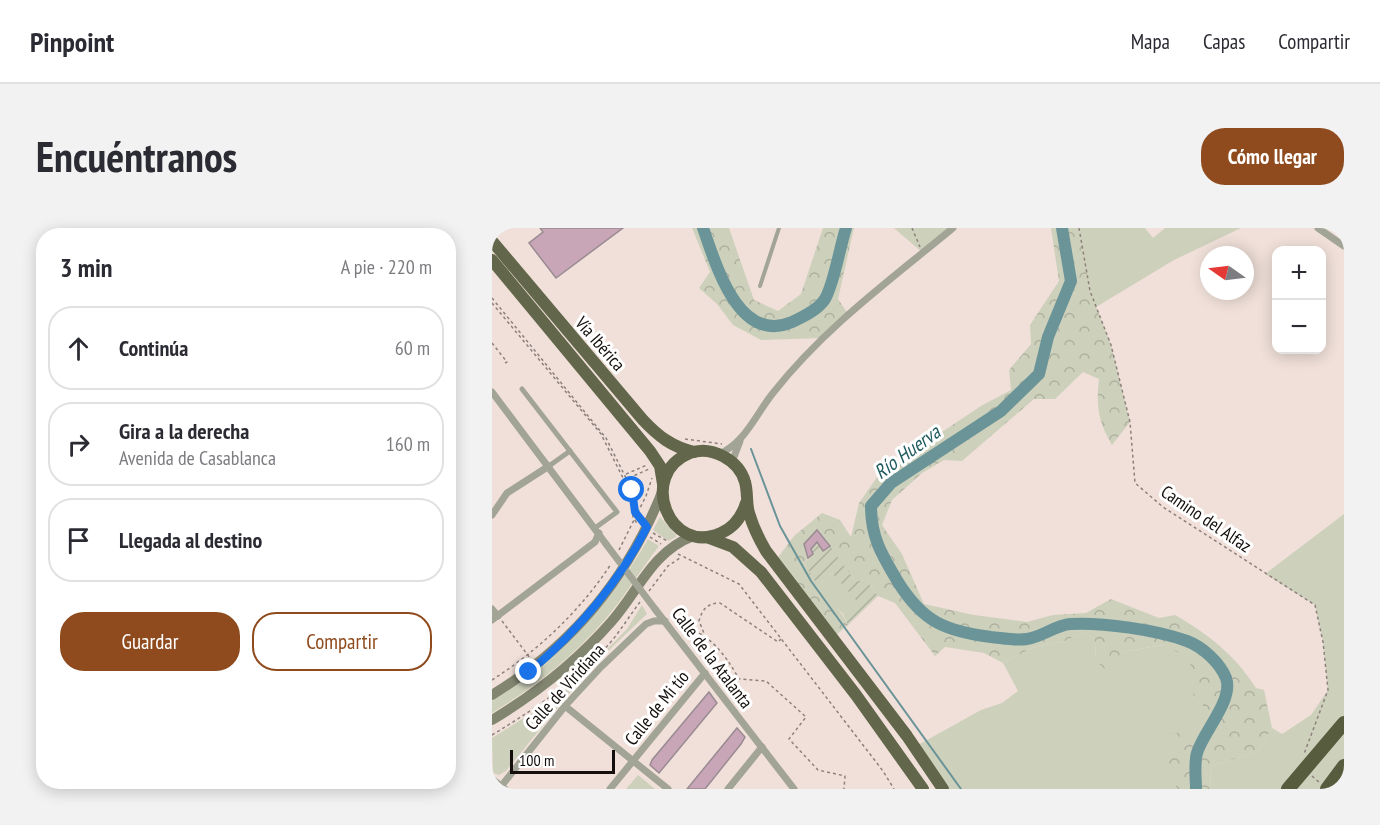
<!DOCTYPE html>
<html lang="es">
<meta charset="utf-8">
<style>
:root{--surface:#fff;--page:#f2f2f3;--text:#2b2b33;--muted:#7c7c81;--line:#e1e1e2;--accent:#8f4b1d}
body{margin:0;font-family:"PT Sans Narrow",sans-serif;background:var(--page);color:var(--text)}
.controls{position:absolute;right:18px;top:18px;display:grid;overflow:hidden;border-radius:12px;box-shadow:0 3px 15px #0003}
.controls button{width:54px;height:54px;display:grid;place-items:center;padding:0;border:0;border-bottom:2px solid var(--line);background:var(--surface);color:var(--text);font:30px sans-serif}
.compass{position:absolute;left:708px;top:18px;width:54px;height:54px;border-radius:50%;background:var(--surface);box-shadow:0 3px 15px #0003;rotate:284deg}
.scale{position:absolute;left:18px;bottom:15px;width:105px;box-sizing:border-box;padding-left:6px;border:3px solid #140e0c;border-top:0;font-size:16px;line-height:21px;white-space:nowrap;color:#140e0c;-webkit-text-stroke:4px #fff;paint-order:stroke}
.stop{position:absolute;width:18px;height:18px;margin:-14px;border:4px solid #1a73e8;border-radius:50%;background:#fff}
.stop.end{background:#1a73e8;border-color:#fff;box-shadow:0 2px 6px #0008}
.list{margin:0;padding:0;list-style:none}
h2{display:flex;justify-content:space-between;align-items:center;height:78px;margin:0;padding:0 24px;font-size:26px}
h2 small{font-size:20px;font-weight:400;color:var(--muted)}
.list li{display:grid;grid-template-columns:39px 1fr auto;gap:18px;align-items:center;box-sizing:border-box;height:84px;margin:0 12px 12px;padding:0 12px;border:2px solid var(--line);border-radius:24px}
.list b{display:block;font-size:22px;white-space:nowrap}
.list p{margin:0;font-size:20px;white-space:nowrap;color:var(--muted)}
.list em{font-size:20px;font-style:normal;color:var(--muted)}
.actions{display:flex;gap:12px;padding:18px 24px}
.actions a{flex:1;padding:14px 0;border:2px solid var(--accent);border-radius:24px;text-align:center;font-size:21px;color:var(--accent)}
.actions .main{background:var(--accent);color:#fff}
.icon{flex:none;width:33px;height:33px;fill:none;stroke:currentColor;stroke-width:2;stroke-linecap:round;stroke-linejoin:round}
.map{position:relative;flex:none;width:852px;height:561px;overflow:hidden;border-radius:24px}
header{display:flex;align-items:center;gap:36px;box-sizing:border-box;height:84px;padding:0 30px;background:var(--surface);border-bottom:2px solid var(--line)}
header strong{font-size:28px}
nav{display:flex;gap:33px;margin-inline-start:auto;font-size:21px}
.intro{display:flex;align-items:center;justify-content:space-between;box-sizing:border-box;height:144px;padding:0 36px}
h1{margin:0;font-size:42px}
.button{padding:15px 27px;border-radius:24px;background:var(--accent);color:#fff;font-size:21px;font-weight:700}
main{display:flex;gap:36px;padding:0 36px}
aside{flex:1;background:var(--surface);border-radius:24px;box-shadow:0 3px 15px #0003}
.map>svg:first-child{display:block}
</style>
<header>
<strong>Pinpoint</strong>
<nav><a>Mapa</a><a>Capas</a><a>Compartir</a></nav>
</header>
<div class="intro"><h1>Encuéntranos</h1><a class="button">Cómo llegar</a></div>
<main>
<aside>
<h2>3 min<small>A pie · 220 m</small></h2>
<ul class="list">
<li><svg class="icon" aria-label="ahead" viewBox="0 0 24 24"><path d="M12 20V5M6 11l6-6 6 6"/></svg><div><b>Continúa</b></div><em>60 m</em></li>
<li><svg class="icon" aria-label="right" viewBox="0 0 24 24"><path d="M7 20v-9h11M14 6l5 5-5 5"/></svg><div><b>Gira a la derecha</b><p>Avenida de Casablanca</p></div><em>160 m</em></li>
<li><svg class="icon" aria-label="arrive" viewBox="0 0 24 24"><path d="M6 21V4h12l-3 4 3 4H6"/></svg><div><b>Llegada al destino</b></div></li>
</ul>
<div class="actions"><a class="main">Guardar</a><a>Compartir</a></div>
</aside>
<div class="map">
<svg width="852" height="561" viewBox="0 0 852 561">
<defs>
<pattern id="forest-crowns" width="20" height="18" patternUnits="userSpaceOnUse" patternTransform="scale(1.5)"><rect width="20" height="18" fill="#cdd0bb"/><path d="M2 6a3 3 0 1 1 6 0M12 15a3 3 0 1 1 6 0" fill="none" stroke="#afb1a0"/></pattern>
<pattern id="garden-furrows" width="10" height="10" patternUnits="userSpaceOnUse" patternTransform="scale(1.5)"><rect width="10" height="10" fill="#cdd0bb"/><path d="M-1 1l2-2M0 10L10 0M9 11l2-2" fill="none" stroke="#afb1a0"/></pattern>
</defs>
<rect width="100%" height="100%" fill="#f0e0d9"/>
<g fill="#cdd0bb">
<polygon points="402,0 461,0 431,25"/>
<polygon points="587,0 653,0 661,10 673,0 749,0 682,32 604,79 598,63"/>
<polygon points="852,286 852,561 719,561 718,538 766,524 780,500 790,506 819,487 836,462 831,414 823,377 773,346"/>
<polygon points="168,289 184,307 184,309 176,313 161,302"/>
<path d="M156,311l11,7c-14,18 -26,37 -40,56 -34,45 -78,81 -127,111v-12c66,-42 117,-94 156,-162z"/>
<polygon points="340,345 366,373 351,386 326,358"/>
<polygon points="150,377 155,386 97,441 14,543 7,547 1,545 0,510 62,471 90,447 135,401"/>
<polygon points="591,404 603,411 604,433 630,424 672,417 699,430 702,473 711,477 684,561 454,561 426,517 489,482 510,475 526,463 511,435 540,420 573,413"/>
<polygon points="146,547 163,561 134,561"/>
</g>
<g fill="url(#forest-crowns)">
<polygon points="200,0 237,0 262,72 286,83 309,66 331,0 362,0 346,71 356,86 329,110 269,112 241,97 225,76 207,60 218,44"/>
<path d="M559,0h28l11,63 21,54 19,77 -18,23c-14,-24 -16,-39 -13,-66l-16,-7 -28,27h-21l-72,62 -18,-1 -22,13 -30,27 -10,25 20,29 22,50 50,11 53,7 26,-7 33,-2 25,-14 48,19 16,-3c33,19 60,40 81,73l8,2 8,38 -14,24 -48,14 1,23h-35v-5l-17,-16 13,-35 21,-1 10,-27 -9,-4 -4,-43 -27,-13 -41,7 -15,19 -11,-10 -1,-22 -12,-7 -18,9 -33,7 -29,15 -19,-10 -39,-6 -10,9 -40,-53 -17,-7 -12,-16 -11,1 -38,-51 -13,14 4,14 -4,5c13,22 33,39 44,62l-13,11 -59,-76 18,-24 28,-23 18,7 11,17 8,-34 21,-30 101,-67 30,-16 -2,-20 22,-26 -1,-19 29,-44z"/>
</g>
<polygon fill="url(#garden-furrows)" points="325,314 331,323 338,318 363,353 374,352 386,368 356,397 351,386 365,373 340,345 326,358 312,335 321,326 319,321"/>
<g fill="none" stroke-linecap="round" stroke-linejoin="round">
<polyline stroke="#6a9498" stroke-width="2" points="259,221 288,298 319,353 469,561"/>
<g stroke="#6a9498" stroke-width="12">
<path d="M211,0c13,36 35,117 89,94 11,-5 26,-12 33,-23 9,-15 15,-53 21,-71"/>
<path d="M570,0l9,53 -23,56 -9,37 -38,37 -110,72 -20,23c0,32 11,49 27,76 25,40 47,49 93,55 11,1 25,4 36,2 15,-2 29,-14 43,-15 32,-2 87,6 117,17 16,6 33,22 39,37 8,22 -23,54 -29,75 -3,10 -1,25 -1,36"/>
</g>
</g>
<g fill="#c8a6b7" stroke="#9a8b93" stroke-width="1.5">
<polygon points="48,0 131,0 64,50 37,15 51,4"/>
<polygon points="325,302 338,318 331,323 325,314 319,321 321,326 316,330 312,316"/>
<polygon points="217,464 225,475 167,545 158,537 160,532"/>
<polygon points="245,500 253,509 249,516 213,561 195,561"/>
</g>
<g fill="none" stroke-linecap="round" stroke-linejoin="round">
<g stroke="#8d817d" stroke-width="1.5" stroke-dasharray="3 3" stroke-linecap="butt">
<polyline points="420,0 428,19"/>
<polyline points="587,0 598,63 619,117 638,194 643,255 671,279 823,377 831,414 836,462 812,526"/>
<polyline points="0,70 114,210 140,262 143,283 147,291"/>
<polyline points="0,75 109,206 138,264 141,289 146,297"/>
<polyline points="0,115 15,134 13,135"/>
<polyline points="193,211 230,216"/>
<polyline points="134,246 155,237"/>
<polyline points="137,250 157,241"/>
<polyline points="161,305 175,313"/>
<polyline points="158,309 169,316"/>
<polyline points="127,322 154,268 160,250"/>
<polyline points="186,326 247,356 391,543 402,561"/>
<polyline points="157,363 176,338 188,330"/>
<polyline points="10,393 38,430"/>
<path d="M185,396c31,8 47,28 62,55l27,2 40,36 -17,22 29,31 27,6 -1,13"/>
<path d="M214,410l-7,-17c3,-11 8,-18 21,-18l58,39 3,-3"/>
<path d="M0,452c47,-30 89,-70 119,-116"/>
<path d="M0,507c43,-26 84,-54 118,-92 11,-13 20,-28 30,-41"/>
<polyline points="820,548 828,555"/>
</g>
<polyline stroke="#a2a496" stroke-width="4" points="268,58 287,0"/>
<g stroke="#a2a496" stroke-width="5">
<polyline points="30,161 125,284 103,300"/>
<polyline points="57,238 78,223"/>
</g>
<g stroke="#a2a496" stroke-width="7">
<polyline points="826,0 852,18"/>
<polyline points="0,164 114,316"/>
<path d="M227,226c26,-11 37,-40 54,-61 51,-65 117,-113 180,-165"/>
<polyline points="240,234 248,213"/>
<polyline points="0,287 15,265 57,238"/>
<polyline points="0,381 6,388"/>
<polyline points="163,381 302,561"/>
<polyline points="0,392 103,314 107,305"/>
<polyline points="73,478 176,561"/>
<polyline points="0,551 13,561"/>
<polyline points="7,561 73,478 109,439 154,396 162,393 173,393"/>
<polyline points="118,561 213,445"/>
<polyline points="236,561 270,519"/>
</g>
<g stroke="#828570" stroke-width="10">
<path d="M0,467c78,-48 136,-117 170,-203"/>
<path d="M0,492c45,-27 85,-59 120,-99 27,-31 40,-69 81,-85"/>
</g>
<g stroke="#62664a" stroke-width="12">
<path d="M0,13l151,179c15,16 29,27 51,32"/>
<polyline points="0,32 158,223 168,238 171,256"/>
<path d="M254,275c-4,13 -11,24 -25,30 -52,24 -84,-59 -31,-80 21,-8 49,7 55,29 3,10 1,21 4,31 4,14 10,26 17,38l141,185 36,53"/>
<polyline points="217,310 241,319 269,344 364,467 431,561"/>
</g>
<polyline stroke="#a2a496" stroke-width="7" points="114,316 163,381"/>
<g stroke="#585c3e" stroke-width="14">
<polyline points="796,561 852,495"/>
<polyline points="835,561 852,538"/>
</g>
</g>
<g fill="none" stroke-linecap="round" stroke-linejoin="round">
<path stroke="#1a73e8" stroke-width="8" d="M37,444c49,-41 89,-88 118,-145l-12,-15 -3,-22"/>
</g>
<g text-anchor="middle" stroke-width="6" stroke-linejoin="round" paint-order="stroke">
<g font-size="18" fill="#140e0c" stroke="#fff">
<text transform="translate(108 116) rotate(49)" y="6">Vía Ibérica</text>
<text transform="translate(714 291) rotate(34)" y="6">Camino del Alfaz</text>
<text transform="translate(220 430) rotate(53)" y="6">Calle de la Atalanta</text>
<text transform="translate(73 459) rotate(-48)" y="6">Calle de Viridiana</text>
<text transform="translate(165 480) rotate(-51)" y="6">Calle de Mi tío</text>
</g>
<g font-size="20" font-style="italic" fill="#205b60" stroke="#fff">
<text transform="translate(415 224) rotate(-36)" y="7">Río Huerva</text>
</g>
</g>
</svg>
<div class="controls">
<button>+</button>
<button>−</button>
</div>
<svg class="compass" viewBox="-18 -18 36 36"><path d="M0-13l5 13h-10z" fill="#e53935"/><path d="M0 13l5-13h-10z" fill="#7c7c81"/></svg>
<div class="scale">100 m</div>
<div class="stop" style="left:140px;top:262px"></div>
<div class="stop end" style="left:37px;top:444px"></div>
</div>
</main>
